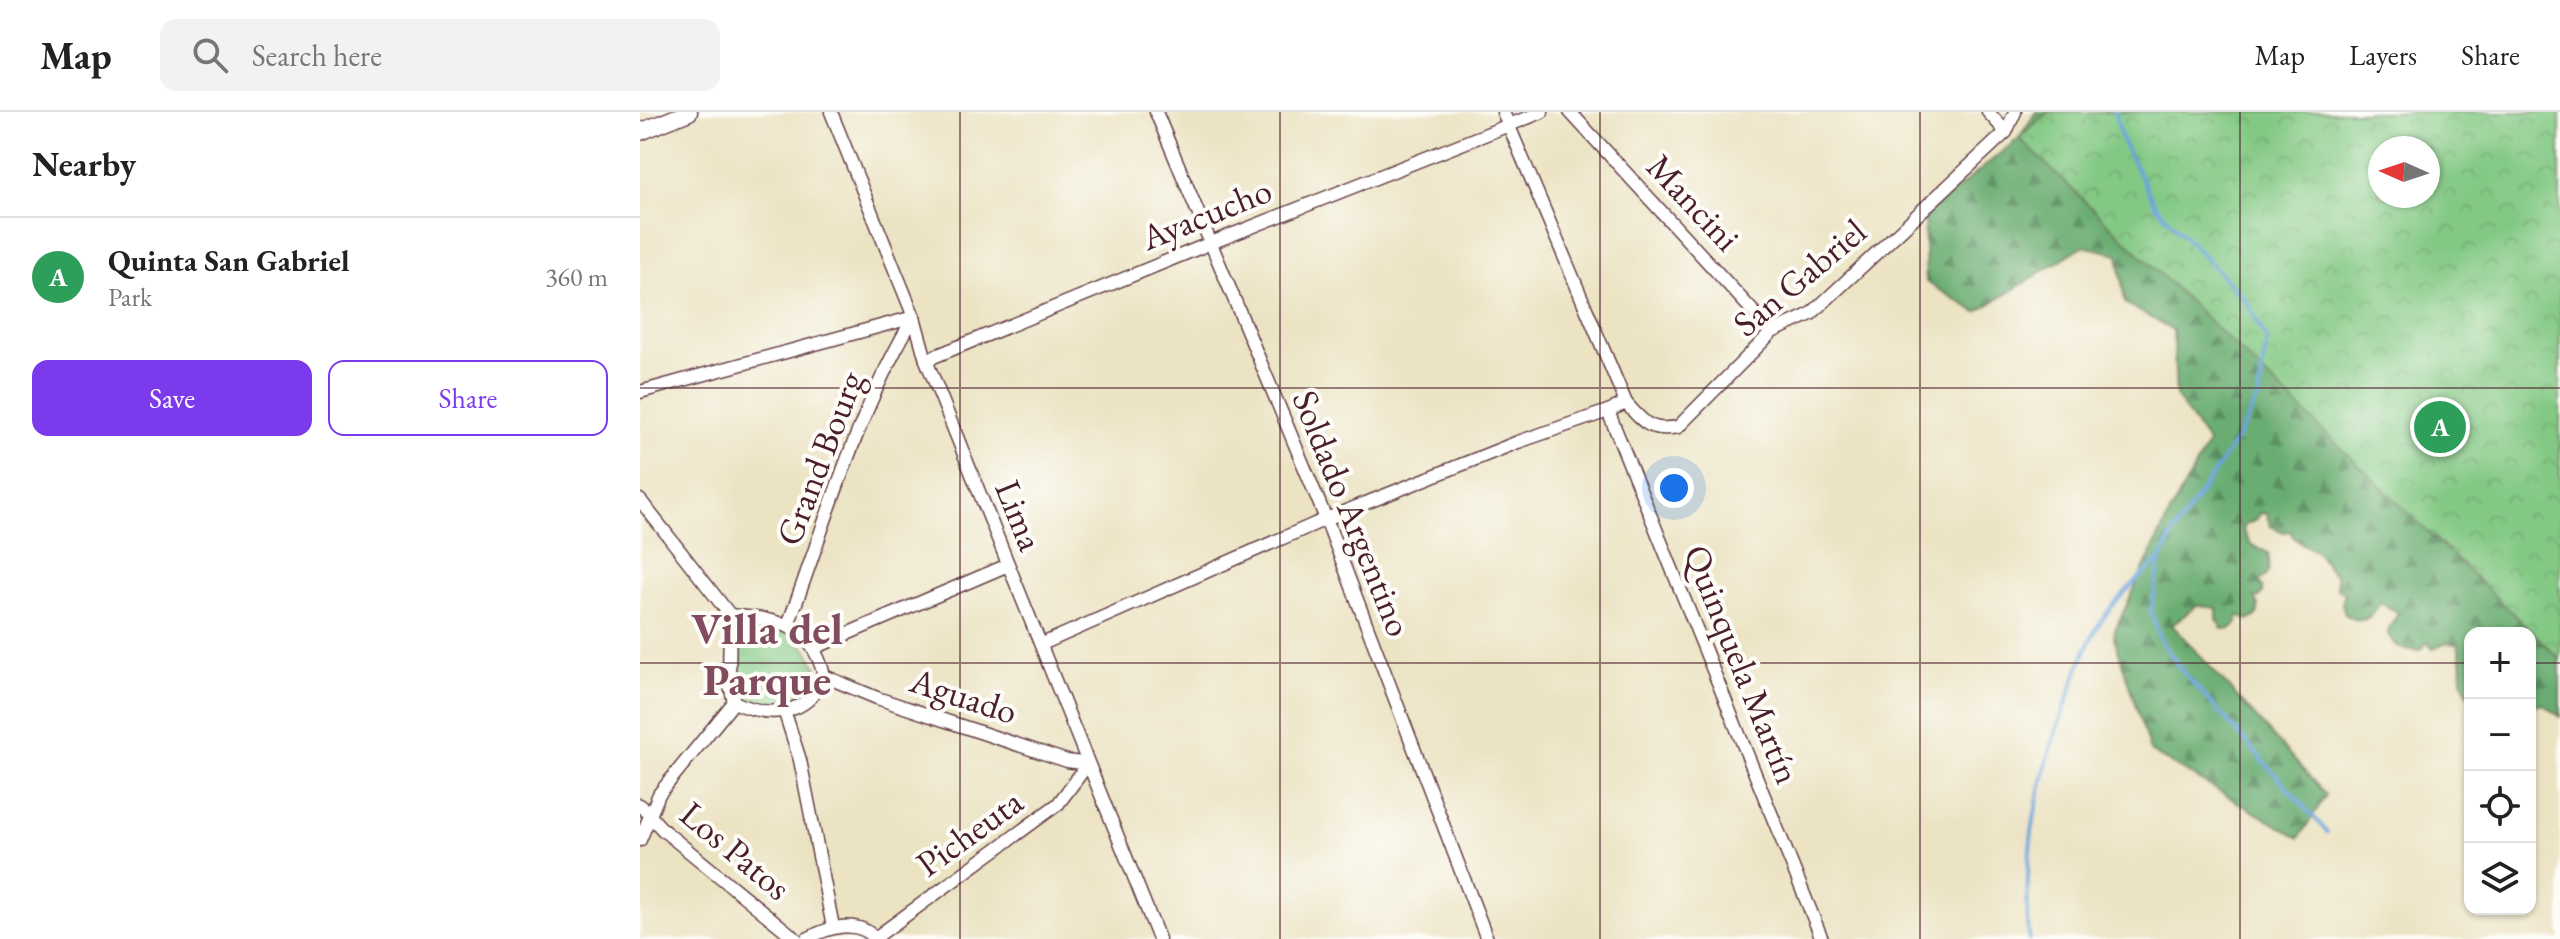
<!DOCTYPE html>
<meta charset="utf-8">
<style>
:root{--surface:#fff;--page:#f2f2f2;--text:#222;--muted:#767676;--line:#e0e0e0;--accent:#7c3aed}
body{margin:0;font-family:"EB Garamond",serif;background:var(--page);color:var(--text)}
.controls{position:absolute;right:24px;bottom:24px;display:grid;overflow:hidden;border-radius:16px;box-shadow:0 2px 6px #0004}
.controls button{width:72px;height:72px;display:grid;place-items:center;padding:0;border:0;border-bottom:2px solid var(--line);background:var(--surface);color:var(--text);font:40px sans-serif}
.compass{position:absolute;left:1728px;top:24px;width:72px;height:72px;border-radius:50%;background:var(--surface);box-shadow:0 2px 6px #0004;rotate:273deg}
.you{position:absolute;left:1034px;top:376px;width:28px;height:28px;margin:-20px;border:6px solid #fff;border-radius:50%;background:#1a73e8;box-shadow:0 0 0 12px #1a73e833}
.badge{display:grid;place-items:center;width:52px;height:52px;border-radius:50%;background:var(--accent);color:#fff;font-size:26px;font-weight:700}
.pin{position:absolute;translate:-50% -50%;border:4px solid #fff;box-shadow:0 2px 8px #0006}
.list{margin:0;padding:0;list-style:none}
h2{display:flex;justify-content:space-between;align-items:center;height:104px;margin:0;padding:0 32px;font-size:34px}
h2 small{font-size:26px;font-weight:400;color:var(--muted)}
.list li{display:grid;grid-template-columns:52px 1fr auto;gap:24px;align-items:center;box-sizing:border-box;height:120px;padding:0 32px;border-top:2px solid var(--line)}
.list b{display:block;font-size:30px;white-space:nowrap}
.list p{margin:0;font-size:26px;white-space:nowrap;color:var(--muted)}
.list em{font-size:26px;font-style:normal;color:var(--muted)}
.actions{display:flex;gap:16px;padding:24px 32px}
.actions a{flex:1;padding:18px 0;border:2px solid var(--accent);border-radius:16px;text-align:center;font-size:28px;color:var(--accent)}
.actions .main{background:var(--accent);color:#fff}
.icon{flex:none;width:44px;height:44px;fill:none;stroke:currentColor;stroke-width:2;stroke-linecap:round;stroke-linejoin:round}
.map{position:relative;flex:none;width:1920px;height:827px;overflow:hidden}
header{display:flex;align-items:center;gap:48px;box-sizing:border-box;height:112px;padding:0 40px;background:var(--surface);border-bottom:2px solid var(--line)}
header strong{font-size:38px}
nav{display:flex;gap:44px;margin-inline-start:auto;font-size:28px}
.search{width:560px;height:72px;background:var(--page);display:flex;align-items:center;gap:20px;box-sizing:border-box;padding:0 28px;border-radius:16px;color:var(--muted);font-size:30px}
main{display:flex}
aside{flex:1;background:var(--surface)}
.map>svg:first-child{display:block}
</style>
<header>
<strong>Map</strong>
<div class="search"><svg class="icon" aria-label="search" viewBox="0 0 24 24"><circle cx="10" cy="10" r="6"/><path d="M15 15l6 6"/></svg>Search here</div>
<nav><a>Map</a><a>Layers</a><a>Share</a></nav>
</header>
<main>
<aside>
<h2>Nearby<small></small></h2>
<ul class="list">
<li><span class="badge" style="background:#2e9e5b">A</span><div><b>Quinta San Gabriel</b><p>Park</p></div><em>360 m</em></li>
</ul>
<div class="actions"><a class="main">Save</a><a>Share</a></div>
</aside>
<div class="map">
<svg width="1920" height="827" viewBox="0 0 1920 827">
<defs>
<pattern id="grass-tufts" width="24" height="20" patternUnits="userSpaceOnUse" patternTransform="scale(2)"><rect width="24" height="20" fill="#83c984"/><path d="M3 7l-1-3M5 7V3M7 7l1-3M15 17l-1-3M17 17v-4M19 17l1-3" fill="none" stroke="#73ac72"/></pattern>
<pattern id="forest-firs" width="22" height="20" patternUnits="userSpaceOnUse" patternTransform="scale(2)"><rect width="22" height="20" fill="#6aad72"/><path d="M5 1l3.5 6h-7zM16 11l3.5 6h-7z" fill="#598c5e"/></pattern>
<pattern id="park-crowns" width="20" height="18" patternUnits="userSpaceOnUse" patternTransform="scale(2)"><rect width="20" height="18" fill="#83c984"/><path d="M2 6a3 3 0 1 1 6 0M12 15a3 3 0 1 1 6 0" fill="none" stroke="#73ac72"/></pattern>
</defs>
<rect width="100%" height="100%" fill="#fdfcf7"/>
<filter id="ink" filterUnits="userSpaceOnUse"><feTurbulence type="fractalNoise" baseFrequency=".0125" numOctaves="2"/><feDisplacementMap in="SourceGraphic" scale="16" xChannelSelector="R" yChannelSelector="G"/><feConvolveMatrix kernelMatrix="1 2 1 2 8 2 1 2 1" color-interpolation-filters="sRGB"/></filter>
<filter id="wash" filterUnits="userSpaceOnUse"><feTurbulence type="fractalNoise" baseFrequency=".006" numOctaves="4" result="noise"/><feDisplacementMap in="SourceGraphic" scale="32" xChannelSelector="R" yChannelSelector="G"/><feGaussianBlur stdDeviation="1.8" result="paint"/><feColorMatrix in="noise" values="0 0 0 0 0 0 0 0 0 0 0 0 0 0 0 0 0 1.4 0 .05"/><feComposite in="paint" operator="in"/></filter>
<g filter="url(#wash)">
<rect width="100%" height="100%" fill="#ece3c3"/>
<path fill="url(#grass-tufts)" stroke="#667458" stroke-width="2" d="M96,508c43,7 60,6 81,48 -2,40 -70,52 -82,22 -4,-12 -1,-56 1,-70z"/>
<path fill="url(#forest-firs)" stroke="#5a664e" stroke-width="2" fill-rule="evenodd" d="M1396,0h407l117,288v317l-17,-13 -13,3v-74h-60v64c-15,-22 -3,-33 -13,-53l-10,-1 -14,6 -6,-7 -6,8c-16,1 -25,-1 -33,-16 1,-10 7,-13 10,-22l-18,-9c-10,16 -18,23 -35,11l-3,-11 3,-10 -8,-4 -1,-14c-12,-7 -14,-19 -21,-24 -11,-8 -18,-6 -25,-20l-6,1 -14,-6 -3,-12 -8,-1 -3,7 -11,5 -2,5 7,14 18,9c2,13 4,23 -10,28 5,6 7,9 3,16l-6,1 4,8 -2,10 -10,4 -9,-5 -1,8 -7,6h-8l-5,-11v-10l-20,-3 -25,20 154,170 -27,43 -149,-87 -37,-117 59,-125 36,-66 -32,-46 -3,-67 -48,-27 -7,-49 -35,-8 -106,66 -51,-30 -2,-66 95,-78zM1740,36h48v48h-48z"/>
<path fill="url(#park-crowns)" stroke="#667458" stroke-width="2" fill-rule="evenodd" d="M1408,0h512v547l-541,-521zM1740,36h48v48h-48z"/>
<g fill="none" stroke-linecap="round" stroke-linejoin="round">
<g stroke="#6aa4da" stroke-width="4">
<polyline points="1475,0 1482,28 1515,93 1606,189 1627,228 1618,286 1598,325 1534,420 1521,446 1511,500 1522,531 1545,562 1687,720"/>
<path d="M1389,827c-7,-89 9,-162 41,-246 7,-20 14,-43 25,-62 17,-29 41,-50 66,-73"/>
</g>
</g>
</g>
<g filter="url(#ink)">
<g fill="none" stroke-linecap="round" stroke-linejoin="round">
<defs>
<g id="street">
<polyline points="191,0 274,205 286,248 519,827"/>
<polyline points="516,0 686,407 847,827"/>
<path d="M863,0l123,291c18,20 24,29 52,24l94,-95 39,-18 195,-182 9,-20"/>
<polyline points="930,0 1132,220"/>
<polyline points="1348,0 1366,20"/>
<polyline points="286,248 571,131 902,0"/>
<polyline points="0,280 274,205"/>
<polyline points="968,299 1182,827"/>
<polyline points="0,388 90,503"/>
<path d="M90,503c47,5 82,8 94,61 -16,41 -55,42 -90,26l-5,-21z"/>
<path d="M148,513c38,-103 69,-213 126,-308"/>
<polyline points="402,532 686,407 878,330 968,299 986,291"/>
<polyline points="174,536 368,453"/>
<polyline points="184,564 237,586 427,649 448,652"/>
<polyline points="145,601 160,648 193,815"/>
<polyline points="0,693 23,718 156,827"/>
<polyline points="0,728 19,682 94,590"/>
<polyline points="235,826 418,692 448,652"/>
<path d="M167,827c21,-12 51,-21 69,0"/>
</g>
<polyline id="secondary" points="0,20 49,0"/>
</defs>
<use href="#street" stroke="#623c42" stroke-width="15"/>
<use href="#secondary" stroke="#623c42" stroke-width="19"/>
<use href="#street" stroke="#fff" stroke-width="12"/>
<use href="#secondary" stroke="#fff" stroke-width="16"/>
</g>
</g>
<path fill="none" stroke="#4a1f2b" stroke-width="2" stroke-opacity="0.55" d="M320,0v827M640,0v827M960,0v827M1280,0v827M1600,0v827M0,276h1920M0,551h1830M1890,551h30"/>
<g text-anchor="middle" stroke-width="8" stroke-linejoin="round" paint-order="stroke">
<g font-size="36" fill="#4a1f2b" stroke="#fdfcf7">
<text transform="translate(1054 90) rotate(47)" y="13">Mancini</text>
<text transform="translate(566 101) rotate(-22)" y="13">Ayacucho</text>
<text transform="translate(1159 165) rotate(-40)" y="13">San Gabriel</text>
<text transform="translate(179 346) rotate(-69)" y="13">Grand Bourg</text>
<text transform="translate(713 401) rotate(68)" y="13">Soldado Argentino</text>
<text transform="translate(380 403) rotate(68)" y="13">Lima</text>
<text transform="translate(1103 552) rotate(68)" y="13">Quinquela Martín</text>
<text transform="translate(324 583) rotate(18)" y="13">Aguado</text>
<text transform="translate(329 720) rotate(-36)" y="13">Picheuta</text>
<text transform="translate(96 738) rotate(40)" y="13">Los Patos</text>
</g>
<g font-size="44" font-weight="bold" fill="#824c60" stroke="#fdfcf7">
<text x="127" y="532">Villa del<tspan x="127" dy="51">Parque</tspan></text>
</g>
</g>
</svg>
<div class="controls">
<button>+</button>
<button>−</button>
<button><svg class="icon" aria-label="locate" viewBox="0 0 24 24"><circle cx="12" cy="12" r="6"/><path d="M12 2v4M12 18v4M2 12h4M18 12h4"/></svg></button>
<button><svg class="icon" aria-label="layers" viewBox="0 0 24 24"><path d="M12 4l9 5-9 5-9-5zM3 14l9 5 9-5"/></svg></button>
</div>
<svg class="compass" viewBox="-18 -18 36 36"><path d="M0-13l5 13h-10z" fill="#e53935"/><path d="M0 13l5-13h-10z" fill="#767676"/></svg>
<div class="you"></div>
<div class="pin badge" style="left:1800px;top:315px;background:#2e9e5b">A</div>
</div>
</main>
